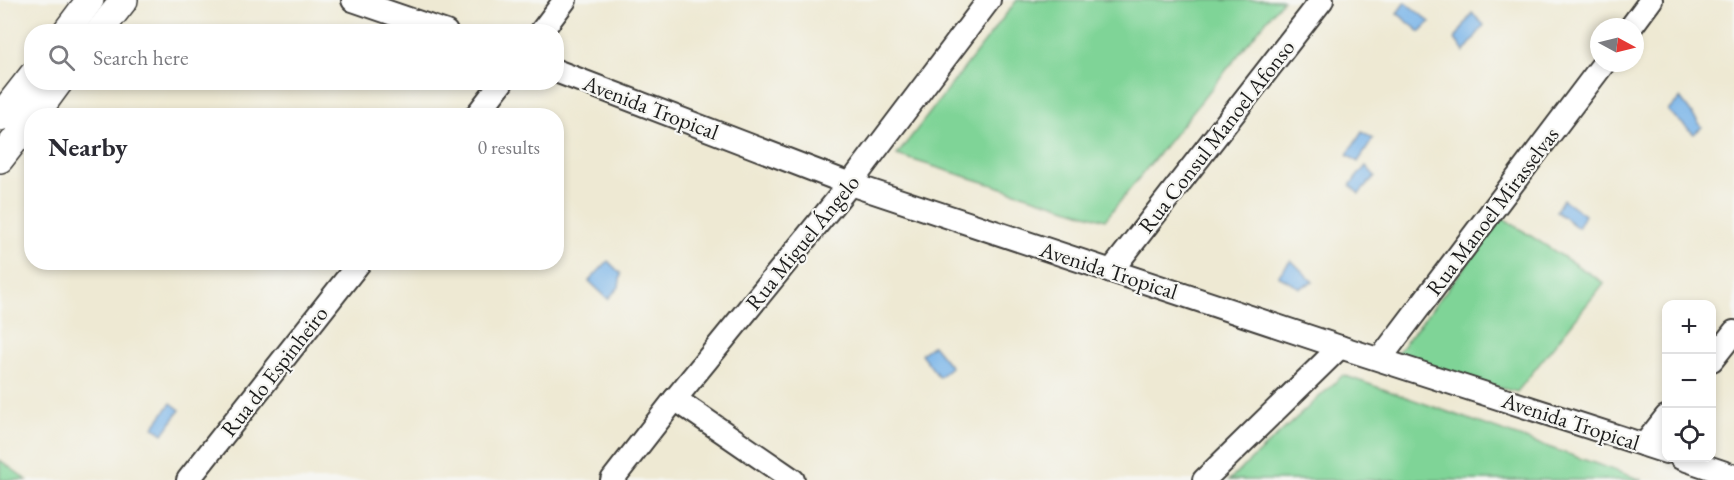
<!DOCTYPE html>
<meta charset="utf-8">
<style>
:root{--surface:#fff;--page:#f7f7f7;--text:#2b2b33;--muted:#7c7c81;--line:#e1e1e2}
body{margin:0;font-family:"EB Garamond",serif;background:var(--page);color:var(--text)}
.controls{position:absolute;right:18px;bottom:18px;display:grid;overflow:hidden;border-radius:12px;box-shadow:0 3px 9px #0003}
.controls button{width:54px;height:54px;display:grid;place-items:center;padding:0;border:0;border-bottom:2px solid var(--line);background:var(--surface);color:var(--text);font:30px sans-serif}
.compass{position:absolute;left:1590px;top:18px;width:54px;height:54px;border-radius:50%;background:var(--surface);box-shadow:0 3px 9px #0003;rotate:97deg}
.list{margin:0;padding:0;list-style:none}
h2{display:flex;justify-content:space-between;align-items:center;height:78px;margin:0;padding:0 24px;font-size:26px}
h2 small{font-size:20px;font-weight:400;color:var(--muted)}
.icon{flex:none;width:33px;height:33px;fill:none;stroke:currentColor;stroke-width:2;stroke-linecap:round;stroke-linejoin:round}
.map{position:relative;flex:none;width:1734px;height:480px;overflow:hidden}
.search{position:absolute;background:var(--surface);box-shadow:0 3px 9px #0003;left:24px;top:24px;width:540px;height:66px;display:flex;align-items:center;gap:15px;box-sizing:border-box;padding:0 21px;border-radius:24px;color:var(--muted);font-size:22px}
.panel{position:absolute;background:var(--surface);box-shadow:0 3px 9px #0003;left:24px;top:108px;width:540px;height:162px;border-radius:24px}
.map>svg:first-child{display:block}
</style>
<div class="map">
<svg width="1734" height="480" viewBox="0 0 1734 480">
<rect width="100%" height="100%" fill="#f6f6f2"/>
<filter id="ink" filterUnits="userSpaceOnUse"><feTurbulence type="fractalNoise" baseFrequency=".0167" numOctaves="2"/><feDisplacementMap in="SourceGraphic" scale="12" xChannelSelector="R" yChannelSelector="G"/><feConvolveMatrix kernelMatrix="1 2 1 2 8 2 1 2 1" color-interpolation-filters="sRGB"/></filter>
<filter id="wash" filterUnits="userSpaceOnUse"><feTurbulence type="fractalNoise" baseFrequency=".008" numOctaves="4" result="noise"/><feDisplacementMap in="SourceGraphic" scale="24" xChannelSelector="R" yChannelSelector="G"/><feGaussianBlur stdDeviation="1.35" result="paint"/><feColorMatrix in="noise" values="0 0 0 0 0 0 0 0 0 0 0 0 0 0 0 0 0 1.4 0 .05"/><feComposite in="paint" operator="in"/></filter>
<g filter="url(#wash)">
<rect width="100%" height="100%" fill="#eee9d3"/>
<g fill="#7fd497" stroke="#4e785a" stroke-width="1.5">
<polygon points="1017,0 1283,0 1105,220 897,155"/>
<polygon points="1503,218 1604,283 1517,392 1391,361"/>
<polygon points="1343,375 1642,480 1229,480"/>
<polygon points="0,460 27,480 0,480"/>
</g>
<g fill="#76b2e8" stroke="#496782" stroke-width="1.5">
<polygon points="1405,2 1430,22 1420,32 1397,13"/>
<polygon points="1472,13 1484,25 1464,52 1455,39"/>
<polygon points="1680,98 1702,127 1694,134 1668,111"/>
<polygon points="1362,132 1373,139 1358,162 1347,155"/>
<polygon points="1366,166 1375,176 1359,194 1350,185"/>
<polygon points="1563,199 1585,215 1578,228 1556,211"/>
<polygon points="1291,260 1313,282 1300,288 1278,276"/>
<polygon points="608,261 621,274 619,287 608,299 589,281"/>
<polygon points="933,345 951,367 939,377 921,354"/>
<polygon points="171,403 180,410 163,434 153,427"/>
</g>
</g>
<g filter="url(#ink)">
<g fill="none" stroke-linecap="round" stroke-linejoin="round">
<defs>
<g id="minor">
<polyline points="353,0 446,32"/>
<polyline points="1631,27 1651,0"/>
<polyline points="541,32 565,0"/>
<polyline points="556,71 850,184 1340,347 1666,452"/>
<polyline points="476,116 502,82"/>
<polyline points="1111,271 1322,0"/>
<polyline points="1380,359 1604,63"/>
<polyline points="1712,360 1734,332"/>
<polyline points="675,399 793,480"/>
<polyline points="1644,445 1666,417"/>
<polyline points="1681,458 1734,476"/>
<polyline points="188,480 360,262"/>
<polyline points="612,480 675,399 850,184 989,0"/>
<polyline points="1204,480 1340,347"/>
</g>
<g id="tertiary">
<polyline points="66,32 90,0"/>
<polyline points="99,32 124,0"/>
<polyline points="34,116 59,82"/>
<polyline points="0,117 32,76"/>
<polyline points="0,159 32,118"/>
</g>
</defs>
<use href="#minor" stroke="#3c3b37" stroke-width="26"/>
<use href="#tertiary" stroke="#3c3b37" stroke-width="30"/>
<use href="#minor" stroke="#fff" stroke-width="22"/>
<use href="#tertiary" stroke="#fff" stroke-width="27"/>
</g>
</g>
<g text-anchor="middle" stroke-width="4.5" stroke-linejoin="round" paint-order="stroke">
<g font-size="22" fill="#1c1c1c" stroke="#f6f6f2">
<text transform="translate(651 107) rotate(21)" y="8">Avenida Tropical</text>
<text transform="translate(1216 136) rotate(-52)" y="8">Rua Consul Manoel Afonso</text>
<text transform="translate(1492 211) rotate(-53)" y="8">Rua Manoel Mirasselvas</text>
<text transform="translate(802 242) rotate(-51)" y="8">Rua Miguel Ángelo</text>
<text transform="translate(1109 270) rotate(18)" y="8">Avenida Tropical</text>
<text transform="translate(274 371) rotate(-52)" y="8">Rua do Espinheiro</text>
<text transform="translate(1571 421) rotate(18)" y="8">Avenida Tropical</text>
</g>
</g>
</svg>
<div class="controls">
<button>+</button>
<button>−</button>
<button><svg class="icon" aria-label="locate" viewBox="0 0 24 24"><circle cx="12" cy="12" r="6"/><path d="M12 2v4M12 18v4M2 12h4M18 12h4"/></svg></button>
</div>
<svg class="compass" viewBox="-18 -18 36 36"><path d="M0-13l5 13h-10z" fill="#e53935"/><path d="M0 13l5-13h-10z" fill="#7c7c81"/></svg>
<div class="search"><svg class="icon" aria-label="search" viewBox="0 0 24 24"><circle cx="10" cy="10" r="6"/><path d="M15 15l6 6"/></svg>Search here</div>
<section class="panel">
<h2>Nearby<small>0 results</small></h2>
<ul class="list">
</ul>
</section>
</div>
